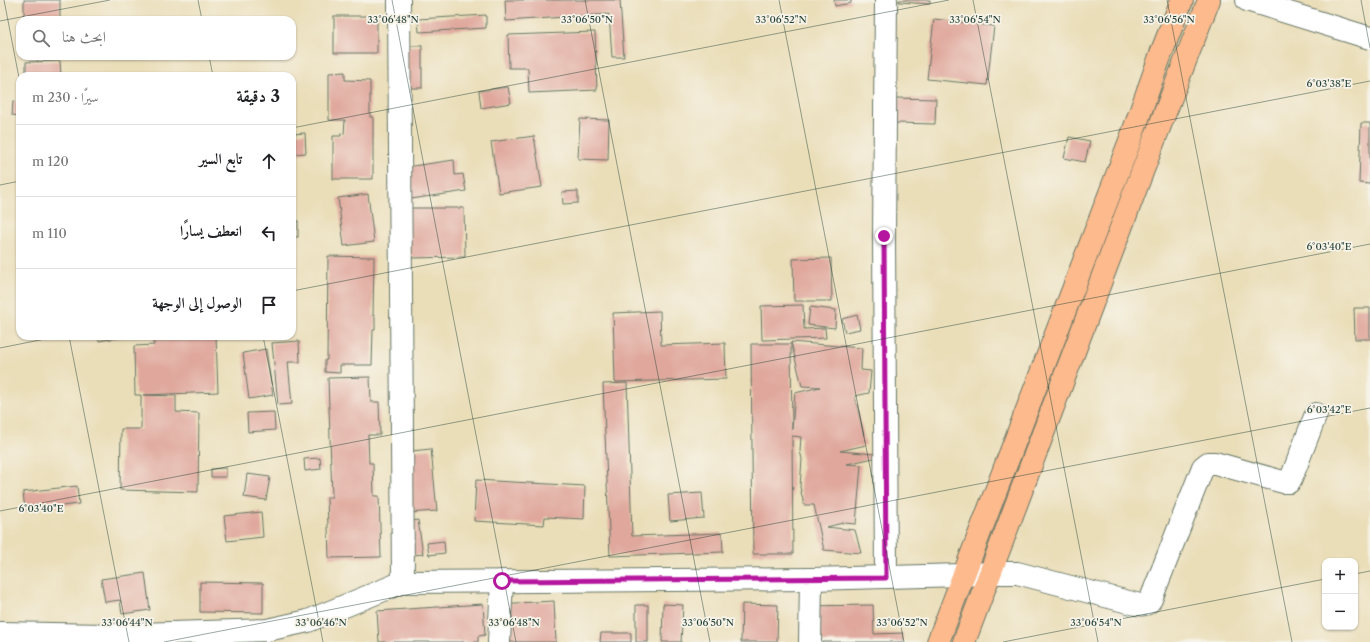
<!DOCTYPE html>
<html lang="ar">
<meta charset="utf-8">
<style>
:root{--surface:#fff;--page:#f2f2f2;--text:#202124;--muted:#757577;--line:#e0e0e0}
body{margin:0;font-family:"Libre Caslon Text",Amiri,serif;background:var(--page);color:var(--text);direction:rtl}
.controls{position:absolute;right:12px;bottom:12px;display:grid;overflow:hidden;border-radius:8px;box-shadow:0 1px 3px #0004}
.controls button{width:36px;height:36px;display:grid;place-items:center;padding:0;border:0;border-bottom:1px solid var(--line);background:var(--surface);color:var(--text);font:20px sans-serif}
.stop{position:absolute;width:12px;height:12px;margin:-9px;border:3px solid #b5179e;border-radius:50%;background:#fff}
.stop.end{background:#b5179e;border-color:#fff;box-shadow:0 1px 4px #0008}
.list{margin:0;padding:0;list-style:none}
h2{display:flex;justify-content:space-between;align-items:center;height:52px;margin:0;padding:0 16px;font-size:17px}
h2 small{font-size:13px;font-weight:400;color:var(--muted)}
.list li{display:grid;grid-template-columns:26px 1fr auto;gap:12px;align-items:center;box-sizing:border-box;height:72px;padding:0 16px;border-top:1px solid var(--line)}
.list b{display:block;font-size:15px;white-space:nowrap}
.list em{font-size:13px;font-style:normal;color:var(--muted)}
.icon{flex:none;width:22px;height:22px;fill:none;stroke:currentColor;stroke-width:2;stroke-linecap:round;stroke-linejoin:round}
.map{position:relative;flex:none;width:1370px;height:642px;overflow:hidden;direction:ltr}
.search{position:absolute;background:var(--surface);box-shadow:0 1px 3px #0004;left:16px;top:16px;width:280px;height:44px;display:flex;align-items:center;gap:10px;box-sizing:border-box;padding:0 14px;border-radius:12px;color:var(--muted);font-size:15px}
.panel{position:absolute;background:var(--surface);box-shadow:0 1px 3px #0004;left:16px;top:72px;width:280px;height:268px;border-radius:12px;direction:rtl}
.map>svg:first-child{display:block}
</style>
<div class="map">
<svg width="1370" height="642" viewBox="0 0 1370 642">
<rect width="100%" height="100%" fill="#f7f3e8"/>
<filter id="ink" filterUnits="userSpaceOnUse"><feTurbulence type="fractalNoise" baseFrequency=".025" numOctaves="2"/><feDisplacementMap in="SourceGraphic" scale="8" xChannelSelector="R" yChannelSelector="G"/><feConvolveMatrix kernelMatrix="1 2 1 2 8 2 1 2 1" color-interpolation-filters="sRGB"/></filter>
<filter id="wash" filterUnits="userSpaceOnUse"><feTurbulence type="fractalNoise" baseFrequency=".012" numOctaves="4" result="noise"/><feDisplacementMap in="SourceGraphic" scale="16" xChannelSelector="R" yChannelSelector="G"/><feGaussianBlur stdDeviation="0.9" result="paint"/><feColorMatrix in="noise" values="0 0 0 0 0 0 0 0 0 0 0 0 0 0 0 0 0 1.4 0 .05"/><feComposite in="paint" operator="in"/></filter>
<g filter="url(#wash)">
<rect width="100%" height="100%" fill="#eadeb9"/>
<g id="blocks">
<g fill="#e0a89d">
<rect x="24" y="0" width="36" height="20"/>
<polygon points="505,0 620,0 624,57 612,57 609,14 506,21"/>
<polygon points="834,0 851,0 851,3 835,6"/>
<polygon points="899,0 930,0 930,4 899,2"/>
<polygon points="486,15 486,28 419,32 418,19"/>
<rect x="334" y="16" width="43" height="37"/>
<polygon points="934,19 994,26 987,85 927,79"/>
<polygon points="595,32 597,90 529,93 528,68 509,68 508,35"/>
<rect x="404" y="46" width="18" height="42"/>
<polygon points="60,61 61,76 26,76 26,62"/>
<polygon points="345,72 345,80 370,81 370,117 373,117 373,179 333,179 333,136 341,136 341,133 344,134 345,120 329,120 329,73"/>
<polygon points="508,87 511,103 481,108 479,91"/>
<polygon points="896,98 936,99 935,124 895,123"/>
<polygon points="13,101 20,102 20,116 12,115"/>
<polygon points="580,119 609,120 608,160 578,159"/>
<polygon points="1361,123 1370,123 1370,184 1359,183"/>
<polygon points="305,133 306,153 292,154 292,134"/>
<polygon points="534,136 542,187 499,193 491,142"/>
<polygon points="1069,137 1090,141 1085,162 1064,158"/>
<polygon points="454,160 455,175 463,174 466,191 411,199 406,167"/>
<polygon points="578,191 578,203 563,204 562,192"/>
<polygon points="368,194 374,242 344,246 338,198"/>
<polygon points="408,208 464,208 465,257 409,258"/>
<rect x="292" y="221" width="6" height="16"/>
<polygon points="328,256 374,257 373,316 375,316 375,330 373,330 372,365 340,365 340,373 325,372 325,360 327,360"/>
<polygon points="831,258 832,301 794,301 793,259"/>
<polygon points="803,305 804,329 825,328 826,338 762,340 761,306"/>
<polygon points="810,307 836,310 835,328 808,325"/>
<polygon points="1354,308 1370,308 1370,339 1355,339"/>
<polygon points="660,311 661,345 725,343 726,379 615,382 613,313"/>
<polygon points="857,315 860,329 845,332 842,319"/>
<polygon points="98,336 122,336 122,337 99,341"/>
<polygon points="153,336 216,336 218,392 143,395 176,396 176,412 199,413 198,492 120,490 121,429 141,429 141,395 135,395 134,346 154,345"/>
<polygon points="299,341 300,362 288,362 292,404 278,405 272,343"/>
<polygon points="791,342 862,348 861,370 871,371 869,393 855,396 866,445 840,451 887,455 847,464 861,465 856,524 843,523 826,527 855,530 861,553 824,550 814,505 804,505 800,487 802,459 800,451 801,437 792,436 793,554 753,554 751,344 791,344 792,430 795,393 820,387 802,386"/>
<polygon points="266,349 273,395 249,399 243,353"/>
<polygon points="370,377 371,402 379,402 380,435 368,435 369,463 373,463 374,496 379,496 381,557 329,558 327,497 332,497 328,378"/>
<polygon points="627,383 632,536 722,533 723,552 610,556 603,384"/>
<polygon points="274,412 275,430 248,432 247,413"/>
<polygon points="431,449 437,511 406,513 401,452"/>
<polygon points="320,458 321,469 305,471 304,459"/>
<polygon points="226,468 226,477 211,477 211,469"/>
<polygon points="247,474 270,477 266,500 244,497"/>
<polygon points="476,480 585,486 584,519 545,517 544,525 474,521"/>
<polygon points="77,486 79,504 25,510 23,492"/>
<polygon points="702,493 704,518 670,521 668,495"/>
<polygon points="261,512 263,537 227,541 224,516"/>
<polygon points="418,520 423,554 406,556 401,522"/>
<polygon points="444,541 445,553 429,555 427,543"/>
<polygon points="145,573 150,610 122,614 120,600 105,602 101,579"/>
<polygon points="200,582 263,583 263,613 200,612"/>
<polygon points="554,601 556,642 499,642 497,604"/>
<polygon points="483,604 485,635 478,636 478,642 379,642 377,611"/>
<polygon points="663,604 683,605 681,642 662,642"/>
<polygon points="742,604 778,605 777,642 741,642"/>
<rect x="636" y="605" width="12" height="37"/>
<polygon points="873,605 874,634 903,633 903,642 804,642 803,606"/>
<polygon points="601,633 631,633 631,642 600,642"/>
</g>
</g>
</g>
<g filter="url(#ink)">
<use href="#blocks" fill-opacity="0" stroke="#667563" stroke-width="1"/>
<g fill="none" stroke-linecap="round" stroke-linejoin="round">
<defs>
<g id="minor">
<polyline points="399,0 403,582"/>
<polyline points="1247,0 1370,38"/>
<path d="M989,573h28l119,31c6,1 12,1 15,-5l52,-132 5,-4h7l68,19h6l2,-3 25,-65"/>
<polyline points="886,577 884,236 886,0"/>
<polyline points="499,642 502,581"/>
<polyline points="810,642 811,579"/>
</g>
<polyline id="tertiary" points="0,633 106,635 267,630 308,621 403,582 811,579 963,575 989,573"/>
<g id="primary">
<polyline points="938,642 1131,138 1162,51 1182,0"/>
<polyline points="964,642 1152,146 1209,0"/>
</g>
</defs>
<use href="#minor" stroke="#667563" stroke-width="24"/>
<use href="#tertiary" stroke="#667563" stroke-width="24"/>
<use href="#primary" stroke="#667563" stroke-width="24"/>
<use href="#minor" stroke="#fff" stroke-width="22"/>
<use href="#tertiary" stroke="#fff" stroke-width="22"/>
<use href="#primary" stroke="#fcba8d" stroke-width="22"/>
</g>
</g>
<g fill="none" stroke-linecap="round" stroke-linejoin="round" filter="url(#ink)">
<polyline stroke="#b5179e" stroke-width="5" points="502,581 886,578 884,236"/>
</g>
<path fill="none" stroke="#1f3d34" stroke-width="1" stroke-opacity="0.45" d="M4,0l16,83M198,0l4,20M392,0l124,642M585,0l125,642M779,0l125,642M973,0l125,642M1167,0l125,642M1361,0l9,48M0,21l110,-21M209,56l4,20M292,128l657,-128M0,185l20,-4M292,291l1078,-210M69,336l60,306M263,336l60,306M0,348l60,-12M0,511l1370,-267M1355,574l15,-3M164,642l1206,-234M1003,642l322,-63"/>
<g font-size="10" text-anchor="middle" fill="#1f3d34" stroke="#f7f3e8" stroke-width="3.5" stroke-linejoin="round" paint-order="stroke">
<text x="393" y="23">33°06'48"N</text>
<text x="587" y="23">33°06'50"N</text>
<text x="781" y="23">33°06'52"N</text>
<text x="975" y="23">33°06'54"N</text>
<text x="1169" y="23">33°06'56"N</text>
<text x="1329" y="87">6°03'38"E</text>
<text x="1329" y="250">6°03'40"E</text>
<text x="1329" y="413">6°03'42"E</text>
<text x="41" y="512">6°03'40"E</text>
<text x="127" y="626">33°06'44"N</text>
<text x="321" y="626">33°06'46"N</text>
<text x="514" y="626">33°06'48"N</text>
<text x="708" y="626">33°06'50"N</text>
<text x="902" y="626">33°06'52"N</text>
<text x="1096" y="626">33°06'54"N</text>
</g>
</svg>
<div class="controls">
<button>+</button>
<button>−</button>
</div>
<div class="stop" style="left:502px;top:581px"></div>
<div class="stop end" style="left:884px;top:236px"></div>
<div class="search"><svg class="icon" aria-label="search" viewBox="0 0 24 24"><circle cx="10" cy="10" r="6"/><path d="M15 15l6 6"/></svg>ابحث هنا</div>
<section class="panel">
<h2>3 دقيقة<small>سيرًا · 230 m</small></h2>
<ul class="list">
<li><svg class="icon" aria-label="ahead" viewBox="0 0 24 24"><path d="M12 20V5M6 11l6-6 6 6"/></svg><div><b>تابع السير</b></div><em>120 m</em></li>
<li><svg class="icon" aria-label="left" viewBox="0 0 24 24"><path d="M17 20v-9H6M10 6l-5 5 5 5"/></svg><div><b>انعطف يسارًا</b></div><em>110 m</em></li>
<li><svg class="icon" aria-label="arrive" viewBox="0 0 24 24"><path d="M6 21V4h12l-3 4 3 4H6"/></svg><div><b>الوصول إلى الوجهة</b></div></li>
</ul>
</section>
</div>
